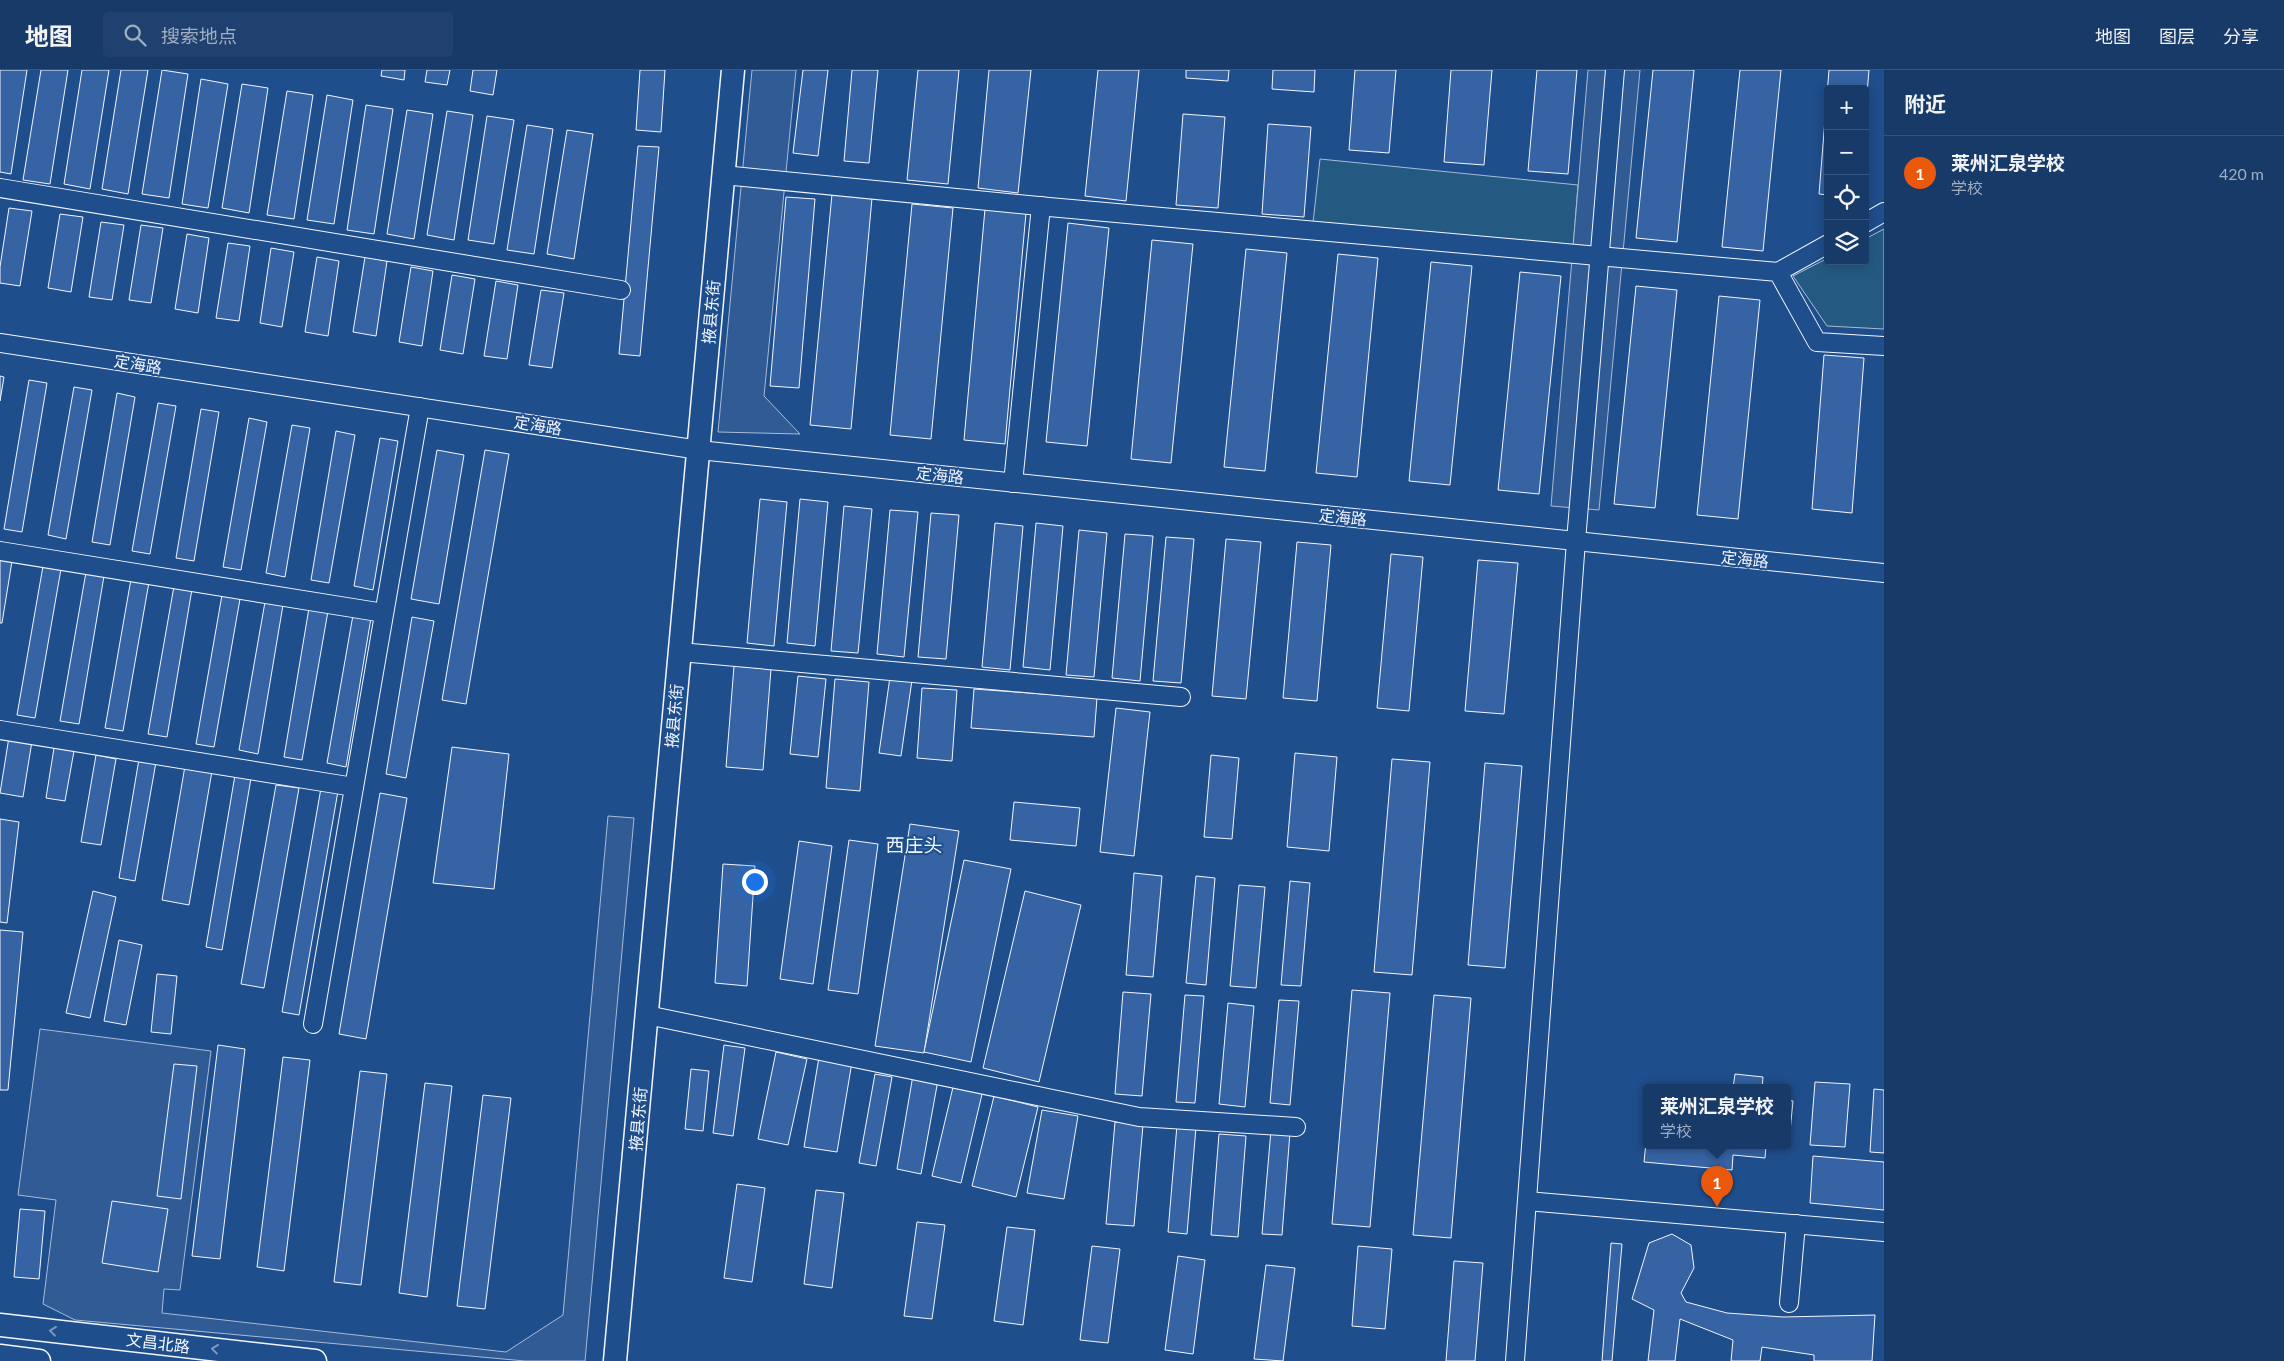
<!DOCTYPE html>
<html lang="zh">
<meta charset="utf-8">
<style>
:root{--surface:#173a69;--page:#20416f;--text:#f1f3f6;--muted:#9eadc0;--line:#36547d;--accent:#ea580c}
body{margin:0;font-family:Lato,"Noto Sans SC",sans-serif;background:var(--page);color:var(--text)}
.controls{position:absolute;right:15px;top:15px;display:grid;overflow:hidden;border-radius:5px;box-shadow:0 2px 12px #0003}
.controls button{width:45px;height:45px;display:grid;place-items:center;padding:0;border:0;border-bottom:1px solid var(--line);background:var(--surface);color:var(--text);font:25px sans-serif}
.you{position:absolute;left:754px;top:811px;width:18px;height:18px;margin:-12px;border:4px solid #fff;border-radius:50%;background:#1a73e8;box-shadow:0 0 0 8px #1a73e833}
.badge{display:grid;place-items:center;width:32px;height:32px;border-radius:50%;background:var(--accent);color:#fff;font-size:16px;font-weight:700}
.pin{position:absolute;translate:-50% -41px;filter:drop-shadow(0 1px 2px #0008)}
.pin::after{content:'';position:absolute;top:26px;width:18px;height:15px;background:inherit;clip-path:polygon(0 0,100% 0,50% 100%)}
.popup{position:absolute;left:1643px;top:1014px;width:148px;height:65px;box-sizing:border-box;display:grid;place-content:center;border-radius:5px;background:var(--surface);filter:drop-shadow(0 1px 4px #0005);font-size:16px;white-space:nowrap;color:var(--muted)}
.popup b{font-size:19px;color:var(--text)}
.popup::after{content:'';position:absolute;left:50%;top:100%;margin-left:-10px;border:10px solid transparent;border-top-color:var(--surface)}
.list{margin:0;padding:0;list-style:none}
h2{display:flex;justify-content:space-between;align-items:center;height:65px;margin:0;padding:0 20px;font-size:21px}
h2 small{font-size:16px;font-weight:400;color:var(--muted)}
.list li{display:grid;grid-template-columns:32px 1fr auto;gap:15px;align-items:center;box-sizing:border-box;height:75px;padding:0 20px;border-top:1px solid var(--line)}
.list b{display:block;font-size:19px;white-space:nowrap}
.list p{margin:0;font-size:16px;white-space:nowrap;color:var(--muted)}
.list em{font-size:16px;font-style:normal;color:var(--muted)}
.icon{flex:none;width:28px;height:28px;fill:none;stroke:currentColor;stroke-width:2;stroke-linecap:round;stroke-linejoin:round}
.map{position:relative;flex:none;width:1884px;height:1291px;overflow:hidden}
header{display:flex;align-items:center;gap:30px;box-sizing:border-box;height:70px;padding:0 25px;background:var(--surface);border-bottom:1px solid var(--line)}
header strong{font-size:24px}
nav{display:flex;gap:28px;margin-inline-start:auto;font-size:18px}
.search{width:350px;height:45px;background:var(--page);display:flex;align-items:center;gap:12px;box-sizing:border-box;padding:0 18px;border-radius:5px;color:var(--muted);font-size:19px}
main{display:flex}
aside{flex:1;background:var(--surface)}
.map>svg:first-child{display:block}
</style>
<header>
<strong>地图</strong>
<div class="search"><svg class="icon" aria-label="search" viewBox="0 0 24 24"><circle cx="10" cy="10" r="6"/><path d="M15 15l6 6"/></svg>搜索地点</div>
<nav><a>地图</a><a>图层</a><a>分享</a></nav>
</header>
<main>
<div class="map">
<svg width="1884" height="1291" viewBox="0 0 1884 1291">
<rect width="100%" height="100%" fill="#1f4e8c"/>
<g fill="#245a82" stroke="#a8bbd7">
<polygon points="1320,89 1578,115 1573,179 1313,153"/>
<polygon points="1884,159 1884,259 1827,256 1793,206 1828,188 1828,191 1865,191 1865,169"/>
</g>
<g fill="#305b95" stroke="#a8bbd7">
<polygon points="752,0 796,0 764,326 800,364 718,362"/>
<polygon points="1588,0 1640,0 1599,440 1551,436"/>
<polygon points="608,746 634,748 585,1291 525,1291 75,1250 43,1234 56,1130 18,1125 40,959 211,981 180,1220 164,1219 162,1243 506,1282 563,1245"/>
</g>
<g fill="#3563a3" stroke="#f2f6ff">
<polygon points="0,0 27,0 11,104 0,102"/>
<polygon points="41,0 68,0 50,114 23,110"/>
<polygon points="82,0 109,0 90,119 64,114"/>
<polygon points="121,0 148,0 128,124 102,119"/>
<polygon points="162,0 188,4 169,128 142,124"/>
<polygon points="382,0 405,0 404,10 381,6"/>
<polygon points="427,0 450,0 447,15 425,12"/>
<polygon points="473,0 497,0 493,25 470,21"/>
<polygon points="640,0 665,0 661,62 636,60"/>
<polygon points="803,0 828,0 818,86 793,83"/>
<polygon points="852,0 878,0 869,93 844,91"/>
<polygon points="918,0 959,0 948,114 907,110"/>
<polygon points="989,0 1031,0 1018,123 978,118"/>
<polygon points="1098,0 1139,0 1126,131 1085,126"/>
<polygon points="1186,0 1229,0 1228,11 1186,8"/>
<polygon points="1273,0 1315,0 1314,22 1272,19"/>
<polygon points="1355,0 1396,0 1389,83 1349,80"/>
<polygon points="1451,0 1492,0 1484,95 1444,92"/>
<polygon points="1537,0 1577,0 1568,104 1528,101"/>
<polygon points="1653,0 1694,0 1677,172 1636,168"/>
<polygon points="1740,0 1781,0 1763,181 1722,177"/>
<polygon points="1829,0 1869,0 1865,47 1865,19 1828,19 1828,125 1819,124"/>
<polygon points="201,9 228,14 208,138 182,134"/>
<polygon points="242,14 268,18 249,143 222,138"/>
<polygon points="287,21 313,25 294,149 267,145"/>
<polygon points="327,25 353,30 334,154 307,150"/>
<polygon points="366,35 393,39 374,164 347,160"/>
<polygon points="407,40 433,44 414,169 387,164"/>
<polygon points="447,41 473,45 454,170 427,165"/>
<polygon points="1183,44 1225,47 1218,138 1176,135"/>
<polygon points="487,46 514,50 494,174 468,170"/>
<polygon points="1268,54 1311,57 1304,147 1262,144"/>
<polygon points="527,55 553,59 534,184 507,180"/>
<polygon points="567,60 593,64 574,189 547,184"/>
<polygon points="638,76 659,77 640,286 619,284"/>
<polygon points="832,124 872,128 851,359 810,355"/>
<polygon points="786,127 815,129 799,318 770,316"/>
<polygon points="912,134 953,138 931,369 890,365"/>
<polygon points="9,138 32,141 20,216 0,213 0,197"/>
<polygon points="985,139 1026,143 1005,374 964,370"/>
<polygon points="60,144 83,147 71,222 48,218"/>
<polygon points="101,152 124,155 112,230 89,227"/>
<polygon points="1068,153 1109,158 1087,376 1046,372"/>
<polygon points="141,155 163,158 151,233 129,230"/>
<polygon points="187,164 209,168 198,243 175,239"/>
<polygon points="1152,170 1193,174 1171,393 1131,389"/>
<polygon points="228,173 250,176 239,251 216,248"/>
<polygon points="271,178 294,182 282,257 260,253"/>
<polygon points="1246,179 1287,183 1265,401 1224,397"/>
<polygon points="1338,184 1378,188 1357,407 1316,403"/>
<polygon points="317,187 339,191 328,266 305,262"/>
<polygon points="365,187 387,191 376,266 353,262"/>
<polygon points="1431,192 1472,196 1450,415 1409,411"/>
<polygon points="411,197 433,201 422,276 399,272"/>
<polygon points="1520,202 1561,206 1539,424 1498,420"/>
<polygon points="452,205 475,209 463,284 440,280"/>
<polygon points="496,211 518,215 507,289 484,286"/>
<polygon points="1636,216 1677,220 1655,438 1614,434"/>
<polygon points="541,220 564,223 552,298 529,295"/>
<polygon points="1719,226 1760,230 1738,449 1697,445"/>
<polygon points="1824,285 1864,288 1852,443 1812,439"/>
<polygon points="0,306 4,307 0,331"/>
<polygon points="29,310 47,313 22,462 4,459"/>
<polygon points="74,317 92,320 66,469 48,465"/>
<polygon points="117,323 135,327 110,475 92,472"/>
<polygon points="158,333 176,336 150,484 132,481"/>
<polygon points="201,339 219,342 194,491 176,488"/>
<polygon points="249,348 267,352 241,500 223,497"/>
<polygon points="292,355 310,358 285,507 266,503"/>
<polygon points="336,361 355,365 329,513 311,510"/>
<polygon points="380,368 398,371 373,520 354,516"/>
<polygon points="437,380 464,385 439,534 411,529"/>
<polygon points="485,380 509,384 466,634 442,630"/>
<polygon points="760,429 787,432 774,576 747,573"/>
<polygon points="800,429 828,432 815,576 787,573"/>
<polygon points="844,436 872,439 858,583 831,581"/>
<polygon points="890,440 918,442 904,587 877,584"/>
<polygon points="931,443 959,445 946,589 918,587"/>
<polygon points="995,453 1023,456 1010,600 982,597"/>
<polygon points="1036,453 1063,456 1050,600 1023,597"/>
<polygon points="1079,460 1107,463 1094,607 1066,605"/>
<polygon points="1125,464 1153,466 1140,611 1112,608"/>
<polygon points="1166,467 1194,469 1181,613 1153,611"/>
<polygon points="1226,469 1261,472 1246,629 1212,626"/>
<polygon points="1297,472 1331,475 1317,631 1283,628"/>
<polygon points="1391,484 1423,487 1409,641 1377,638"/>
<polygon points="0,489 12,491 2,553 0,553"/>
<polygon points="1478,490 1518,493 1504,644 1465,641"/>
<polygon points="43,496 61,499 35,648 17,645"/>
<polygon points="86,502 104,506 79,654 60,651"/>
<polygon points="131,509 149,512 123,661 105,658"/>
<polygon points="174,516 192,519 167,667 148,664"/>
<polygon points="222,525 240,529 214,677 196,674"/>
<polygon points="265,532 283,535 258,684 239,680"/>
<polygon points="309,538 328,541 302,690 284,687"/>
<polygon points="353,545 371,548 346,697 327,693"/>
<polygon points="412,547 434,551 406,708 386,704"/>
<polygon points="734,596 771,599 763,700 726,697"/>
<polygon points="798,606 826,609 818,687 790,684"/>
<polygon points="890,607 912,610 901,686 879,683"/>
<polygon points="835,609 869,612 860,721 826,718"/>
<polygon points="922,618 957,620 952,691 917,688"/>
<polygon points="974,619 1097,628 1094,667 971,658"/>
<polygon points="1116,638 1150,642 1134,786 1100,782"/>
<polygon points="9,667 32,671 23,727 0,723"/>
<polygon points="452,677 509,684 494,819 433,813"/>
<polygon points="54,678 74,681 65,731 46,728"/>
<polygon points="1295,683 1337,687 1329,781 1287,777"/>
<polygon points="96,685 116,689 101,775 81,772"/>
<polygon points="1211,685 1239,688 1232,769 1204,767"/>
<polygon points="139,689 156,692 135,811 119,808"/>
<polygon points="1392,689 1430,692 1412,905 1374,902"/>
<polygon points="1485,693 1522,696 1505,898 1468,895"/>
<polygon points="185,696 212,701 189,835 162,830"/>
<polygon points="235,705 251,708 222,880 206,877"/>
<polygon points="276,715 299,718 264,918 241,914"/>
<polygon points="321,718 338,721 299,945 282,942"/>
<polygon points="380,723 407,728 366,969 339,964"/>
<polygon points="1014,732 1080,738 1076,776 1010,770"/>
<polygon points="0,749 19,752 7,853 0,852"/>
<polygon points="910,754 959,761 924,983 875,976"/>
<polygon points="849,770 878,774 858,924 828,920"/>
<polygon points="799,771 832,776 813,914 780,909"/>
<polygon points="964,790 1011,799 971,992 924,982"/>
<polygon points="723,794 755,796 747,916 715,913"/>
<polygon points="1134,803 1162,806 1153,907 1126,905"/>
<polygon points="1196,806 1215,808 1206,915 1186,913"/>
<polygon points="1290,811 1310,813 1301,916 1281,915"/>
<polygon points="1239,815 1265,817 1256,918 1230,916"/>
<polygon points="93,821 116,827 90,948 66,943"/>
<polygon points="1025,821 1081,835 1039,1012 983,998"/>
<polygon points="0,860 23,862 8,1020 0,1020"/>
<polygon points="119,870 142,875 126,955 104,951"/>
<polygon points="157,904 177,906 171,964 151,962"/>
<polygon points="1352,920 1390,923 1370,1157 1332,1154"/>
<polygon points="1123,922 1151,924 1142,1026 1115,1024"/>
<polygon points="1185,925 1204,926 1195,1033 1176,1032"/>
<polygon points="1434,925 1471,928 1451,1168 1413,1165"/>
<polygon points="1279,930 1299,931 1290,1035 1270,1033"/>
<polygon points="1228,933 1254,936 1245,1037 1219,1034"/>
<polygon points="218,975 245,979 220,1189 192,1186"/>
<polygon points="724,975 745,978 733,1066 713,1063"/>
<polygon points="776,982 807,989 788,1075 758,1069"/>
<polygon points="283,987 310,990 284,1201 257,1197"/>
<polygon points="819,987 852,992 837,1082 804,1077"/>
<polygon points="174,994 197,996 181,1129 157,1126"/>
<polygon points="691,999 709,1001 703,1061 685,1059"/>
<polygon points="360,1001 387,1004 361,1215 334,1212"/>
<polygon points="875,1004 892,1007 876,1096 859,1093"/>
<polygon points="1735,1004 1763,1007 1762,1018 1733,1018"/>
<polygon points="913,1005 938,1010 921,1104 897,1099"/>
<polygon points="1815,1012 1850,1014 1845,1077 1810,1075"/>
<polygon points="425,1013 452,1016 427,1227 399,1223"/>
<polygon points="954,1013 983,1020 961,1113 932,1106"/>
<polygon points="1874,1019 1884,1020 1884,1083 1870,1082"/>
<polygon points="483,1025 511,1028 485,1239 457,1236"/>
<polygon points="994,1026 1038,1037 1016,1127 972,1116"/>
<polygon points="1787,1030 1793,1031 1789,1072 1787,1072"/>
<polygon points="1042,1040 1078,1046 1064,1129 1027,1123"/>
<polygon points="1115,1052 1143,1055 1134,1156 1106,1154"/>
<polygon points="1177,1055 1196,1057 1187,1164 1168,1162"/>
<polygon points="1271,1060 1290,1062 1282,1165 1262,1164"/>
<polygon points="1647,1063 1647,1076 1766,1076 1765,1088 1733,1085 1732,1100 1644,1092"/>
<polygon points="1219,1064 1246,1066 1238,1167 1211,1165"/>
<polygon points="1813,1086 1884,1092 1884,1140 1810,1133"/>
<polygon points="737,1114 765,1118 752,1212 724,1208"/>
<polygon points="816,1120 844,1123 832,1218 804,1214"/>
<polygon points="112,1131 168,1139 158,1202 102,1193"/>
<polygon points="20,1139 45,1141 39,1209 14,1207"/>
<polygon points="917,1152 945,1155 932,1249 904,1246"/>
<polygon points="1007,1157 1035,1160 1023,1255 994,1251"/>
<polygon points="1672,1164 1691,1175 1694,1198 1681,1223 1686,1232 1727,1243 1783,1247 1875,1245 1872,1291 1814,1291 1814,1285 1762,1277 1760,1291 1731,1291 1733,1270 1680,1249 1675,1291 1648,1291 1654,1240 1632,1229 1649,1173"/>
<polygon points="1611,1173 1622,1174 1612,1291 1602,1291"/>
<polygon points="1092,1176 1120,1179 1108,1273 1080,1270"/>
<polygon points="1358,1176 1392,1179 1385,1259 1352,1256"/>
<polygon points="1178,1186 1205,1190 1193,1284 1165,1280"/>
<polygon points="1454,1191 1483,1193 1475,1291 1446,1291"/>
<polygon points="1266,1195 1295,1198 1283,1291 1254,1289"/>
</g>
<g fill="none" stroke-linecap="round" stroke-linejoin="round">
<defs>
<g id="minor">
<polyline points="723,105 1049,137 1778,202 1817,272 1884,276"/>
<polyline points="0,118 621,220"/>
<polyline points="1865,153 1884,142"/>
<polyline points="1778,202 1828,174"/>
<polyline points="0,273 699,380 1884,503"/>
<polyline points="1013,413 1041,136"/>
<polyline points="0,481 384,543"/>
<polyline points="680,582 1181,627"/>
<polyline points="0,660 354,717"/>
<polyline points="647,945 1139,1047 1296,1057"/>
<polyline points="313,954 420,337"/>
<polyline points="1527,1131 1884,1162"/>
<polyline points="1789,1233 1796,1154"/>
<polyline points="1515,1291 1576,471 1615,0"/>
</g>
<g id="major">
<polyline points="0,1255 315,1291"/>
<polyline points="0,1286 39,1291"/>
<polyline points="615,1291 733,0"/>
</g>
</defs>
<use href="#minor" stroke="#f2f6ff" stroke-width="20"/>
<use href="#major" stroke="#f2f6ff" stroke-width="25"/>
<use href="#minor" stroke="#1f4e8c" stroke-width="18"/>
<use href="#major" stroke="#1f4e8c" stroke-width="22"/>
</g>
<defs><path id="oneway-chevron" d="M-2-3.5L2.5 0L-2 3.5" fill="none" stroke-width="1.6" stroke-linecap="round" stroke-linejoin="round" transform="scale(1.25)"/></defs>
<g stroke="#7e9ac0">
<use href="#oneway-chevron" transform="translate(53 1261) rotate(-173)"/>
<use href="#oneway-chevron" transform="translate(215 1279) rotate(-173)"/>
</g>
<g text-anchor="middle" stroke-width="4" stroke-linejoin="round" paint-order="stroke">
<g font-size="16" fill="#f2f6ff" stroke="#1f4e8c">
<text transform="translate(711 242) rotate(-85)" y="6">掖县东街</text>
<text transform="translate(138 294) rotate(9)" y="6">定海路</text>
<text transform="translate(538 355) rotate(9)" y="6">定海路</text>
<text transform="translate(940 405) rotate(6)" y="6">定海路</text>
<text transform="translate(1343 447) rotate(6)" y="6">定海路</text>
<text transform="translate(1745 489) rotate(6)" y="6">定海路</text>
<text transform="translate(674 646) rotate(-85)" y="6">掖县东街</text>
<text transform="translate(638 1049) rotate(-85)" y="6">掖县东街</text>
<text transform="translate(158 1273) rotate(7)" y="6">文昌北路</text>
</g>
<g font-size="19" fill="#f2f6ff" stroke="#1f4e8c">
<text x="914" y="782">西庄头</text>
</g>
</g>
</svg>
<div class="controls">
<button>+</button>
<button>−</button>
<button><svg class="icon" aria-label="locate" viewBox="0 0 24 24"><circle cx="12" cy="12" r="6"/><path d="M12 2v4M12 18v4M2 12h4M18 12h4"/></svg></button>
<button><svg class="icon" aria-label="layers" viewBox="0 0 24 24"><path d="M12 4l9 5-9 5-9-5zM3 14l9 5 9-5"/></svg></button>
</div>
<div class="you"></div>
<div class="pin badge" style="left:1717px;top:1137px">1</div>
<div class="popup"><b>莱州汇泉学校</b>学校</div>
</div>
<aside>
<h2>附近<small></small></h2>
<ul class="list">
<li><span class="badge">1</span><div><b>莱州汇泉学校</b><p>学校</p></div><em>420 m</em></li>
</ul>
</aside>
</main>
